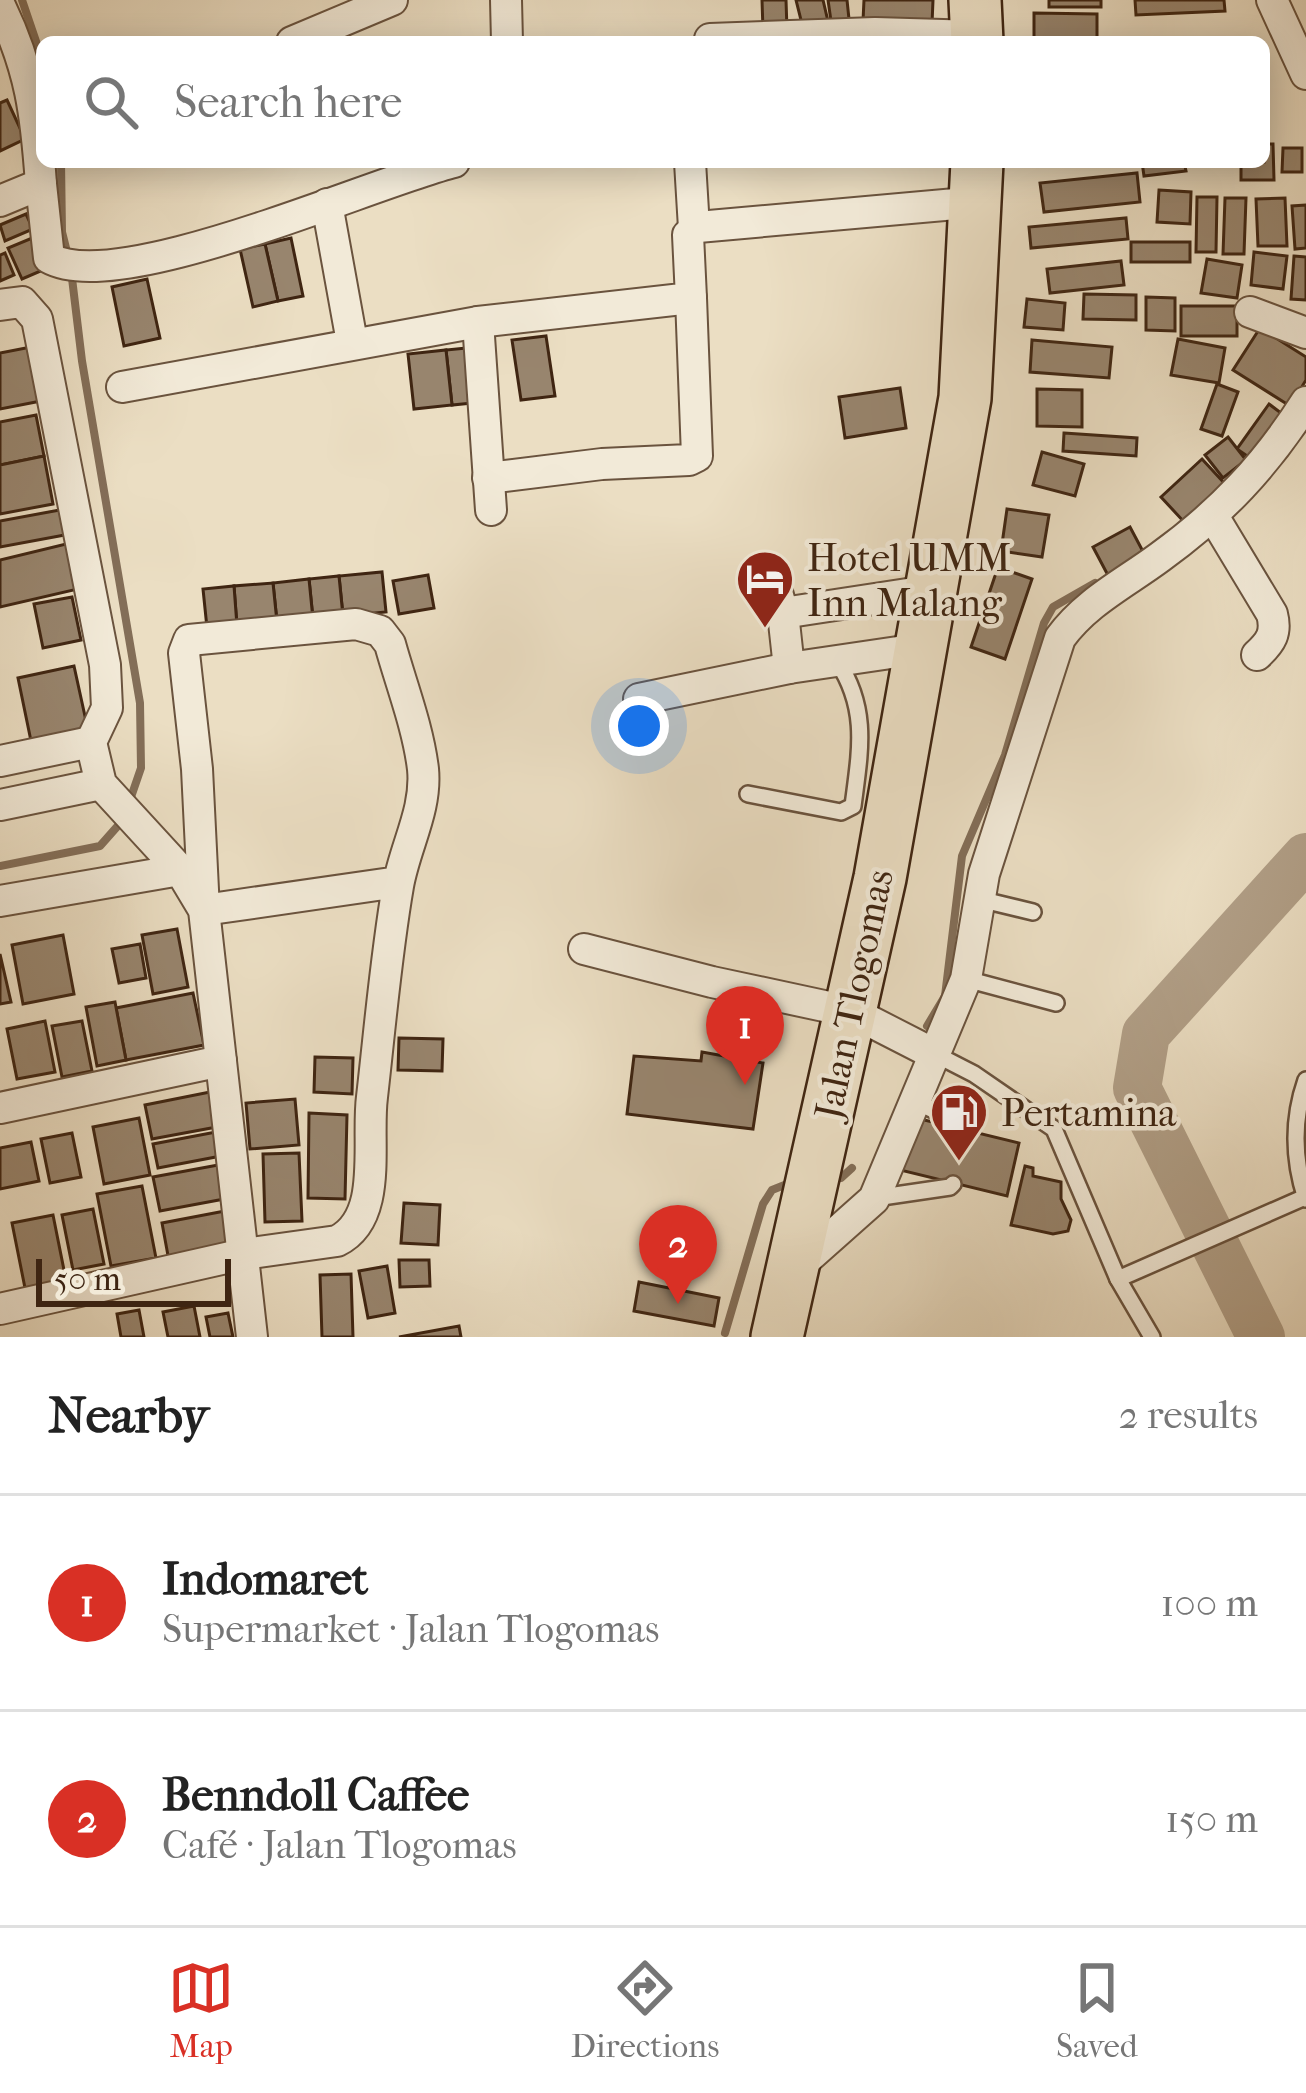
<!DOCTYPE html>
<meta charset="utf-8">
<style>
:root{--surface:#fff;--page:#f2f2f2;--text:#222;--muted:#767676;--line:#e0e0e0;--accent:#d93025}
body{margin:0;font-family:"IM FELL French Canon",serif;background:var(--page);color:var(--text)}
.scale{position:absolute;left:36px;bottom:30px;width:195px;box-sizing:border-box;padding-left:12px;border:6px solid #3f2512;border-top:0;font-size:33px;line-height:42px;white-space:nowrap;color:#3f2512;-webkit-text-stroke:9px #f2ead8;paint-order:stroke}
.you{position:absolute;left:639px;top:726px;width:42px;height:42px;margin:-30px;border:9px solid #fff;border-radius:50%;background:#1a73e8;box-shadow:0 0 0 18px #1a73e833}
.badge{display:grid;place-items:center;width:78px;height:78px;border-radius:50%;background:var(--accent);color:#fff;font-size:39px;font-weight:700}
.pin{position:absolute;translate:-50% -99px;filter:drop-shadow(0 3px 6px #0008)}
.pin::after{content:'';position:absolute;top:63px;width:42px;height:36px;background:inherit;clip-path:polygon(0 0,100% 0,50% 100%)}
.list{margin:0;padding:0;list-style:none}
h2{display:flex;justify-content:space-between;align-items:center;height:156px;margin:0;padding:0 48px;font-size:51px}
h2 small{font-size:39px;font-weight:400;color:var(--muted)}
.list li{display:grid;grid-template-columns:78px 1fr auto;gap:36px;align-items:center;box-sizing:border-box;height:216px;padding:0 48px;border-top:3px solid var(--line)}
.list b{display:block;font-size:45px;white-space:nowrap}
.list p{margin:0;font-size:39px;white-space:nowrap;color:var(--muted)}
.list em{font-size:39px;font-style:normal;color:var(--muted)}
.icon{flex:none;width:66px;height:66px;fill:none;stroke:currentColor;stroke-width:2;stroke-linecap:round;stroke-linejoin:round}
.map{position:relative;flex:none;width:1306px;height:1337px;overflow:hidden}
.search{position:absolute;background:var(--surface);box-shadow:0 6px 30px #0003;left:36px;right:36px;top:36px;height:132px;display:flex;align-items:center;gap:30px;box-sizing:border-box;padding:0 42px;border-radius:18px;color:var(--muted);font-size:45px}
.sheet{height:588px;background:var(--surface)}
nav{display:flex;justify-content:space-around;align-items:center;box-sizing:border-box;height:168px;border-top:3px solid var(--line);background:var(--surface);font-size:33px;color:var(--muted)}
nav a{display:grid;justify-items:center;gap:6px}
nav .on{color:var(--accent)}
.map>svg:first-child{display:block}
</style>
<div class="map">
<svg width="1306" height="1337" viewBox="0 0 1306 1337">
<rect width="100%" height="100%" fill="#ebdec3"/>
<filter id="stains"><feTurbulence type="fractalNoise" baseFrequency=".00167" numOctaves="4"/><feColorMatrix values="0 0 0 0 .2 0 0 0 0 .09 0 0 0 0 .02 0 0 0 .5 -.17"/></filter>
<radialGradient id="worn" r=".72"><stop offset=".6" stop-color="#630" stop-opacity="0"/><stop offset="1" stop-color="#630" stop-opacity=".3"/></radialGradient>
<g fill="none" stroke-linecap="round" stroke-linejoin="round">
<g stroke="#836e58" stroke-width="8">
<polyline points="22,0 42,59"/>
<polyline points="61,162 62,232 68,256"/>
<polyline points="71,270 82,361 140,703 141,768 130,800"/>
<polyline points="0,866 100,846 123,820"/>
<polyline points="927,1026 945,996 962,856 1005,755 1044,623 1053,607 1095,583"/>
<polyline points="831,1179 841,1178 852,1168"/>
<polyline points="725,1333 763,1204 772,1190 792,1182"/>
</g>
<polyline stroke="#b19f87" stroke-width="48" points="1261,1337 1137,1088 1146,1034 1306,857"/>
</g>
<g fill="#98856e" stroke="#3f2512" stroke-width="3">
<polygon points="762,0 786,0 787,30 763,30"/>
<polygon points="796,0 823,0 830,30 805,36"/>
<polygon points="828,0 847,0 849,19 831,21"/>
<polygon points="864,0 933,0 932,24 863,21"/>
<rect x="1049" y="0" width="52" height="7"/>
<polygon points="1135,0 1224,0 1225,11 1136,15"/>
<polygon points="1034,13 1097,14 1097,42 1034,42"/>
<polygon points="7,100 25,139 0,151 0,103"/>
<polygon points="1264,144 1273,144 1274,180 1241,180 1241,162 1264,162"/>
<polygon points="1283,148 1302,148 1302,172 1282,172"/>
<polygon points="1142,162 1184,162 1186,171 1144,176"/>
<polygon points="1137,173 1140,202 1044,212 1040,183"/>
<polygon points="1159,190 1191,192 1190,224 1157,222"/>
<polygon points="1197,197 1217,197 1216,252 1196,252"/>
<polygon points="1225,198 1246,198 1244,254 1223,254"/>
<polygon points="1285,198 1287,246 1258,246 1256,199"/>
<polygon points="1306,205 1306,248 1295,249 1292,206"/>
<polygon points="26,214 33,229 5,241 0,225"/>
<polygon points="1126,218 1128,239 1031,248 1029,227"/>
<polygon points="37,236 50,267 22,279 8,248"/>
<polygon points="291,238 303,296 278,301 265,244"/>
<rect x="1131" y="242" width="59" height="20"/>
<polygon points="265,244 278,301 253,307 240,249"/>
<polygon points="1254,252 1287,256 1283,289 1251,285"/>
<polygon points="5,253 14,275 0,281 0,255"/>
<polygon points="1294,256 1306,257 1306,300 1291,299"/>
<polygon points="1207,259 1242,265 1237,298 1201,293"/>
<polygon points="1121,261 1124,285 1050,293 1047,269"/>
<polygon points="147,279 160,338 124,346 112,287"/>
<polygon points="1084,294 1136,295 1136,320 1083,319"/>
<polygon points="1146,297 1175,298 1175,331 1146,330"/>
<polygon points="1027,299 1065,303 1063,330 1024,327"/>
<rect x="1181" y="306" width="56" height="30"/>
<polygon points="1260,328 1306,357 1306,380 1290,406 1233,370"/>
<polygon points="546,336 555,396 521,400 512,340"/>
<polygon points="1178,339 1225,348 1219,383 1171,375"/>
<polygon points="1032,340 1112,347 1109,378 1030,372"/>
<polygon points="36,346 46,400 0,409 0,353"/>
<polygon points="477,347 483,402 452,405 446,350"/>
<polygon points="446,350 452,405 414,409 408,354"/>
<polygon points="1217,384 1238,392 1222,436 1201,429"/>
<polygon points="900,388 906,428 845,438 839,397"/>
<polygon points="1037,389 1082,390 1082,427 1037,426"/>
<polygon points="1269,404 1285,416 1253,460 1237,449"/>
<polygon points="36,415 44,456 0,465 0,422"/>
<polygon points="1064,433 1137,438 1136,456 1063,451"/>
<polygon points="1228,437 1246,460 1223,478 1205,455"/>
<polygon points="1042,452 1084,464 1075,496 1033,485"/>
<polygon points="44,456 53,504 0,514 0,465"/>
<polygon points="1202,459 1226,485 1185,523 1161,497"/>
<polygon points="65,509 70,534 0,547 0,521"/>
<polygon points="1007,509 1049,515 1042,557 1001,551"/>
<polygon points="1130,527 1148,561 1111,581 1093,547"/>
<polygon points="66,544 78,589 0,607 0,560"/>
<polygon points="998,567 1032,579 1005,659 971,647"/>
<polygon points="382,572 386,612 343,616 339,576"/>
<polygon points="428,575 434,608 399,614 393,581"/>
<polygon points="339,576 343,616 313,619 309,579"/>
<polygon points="309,579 313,619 277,622 273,583"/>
<polygon points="273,583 277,622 237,626 234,586"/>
<polygon points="234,586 237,626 207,628 203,589"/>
<polygon points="72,597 81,640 43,648 34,604"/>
<polygon points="74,666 88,730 31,741 18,678"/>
<polygon points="177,929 188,987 153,994 142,935"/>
<polygon points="63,935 74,994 23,1004 12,945"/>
<polygon points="140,944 146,978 119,983 112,949"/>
<polygon points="0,954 11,1002 0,1004"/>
<polygon points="193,993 204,1045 126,1060 116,1008"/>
<polygon points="115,1002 126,1060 97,1066 86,1007"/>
<polygon points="45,1021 55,1072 17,1079 7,1029"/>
<polygon points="82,1021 92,1071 62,1077 52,1026"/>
<polygon points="399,1038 443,1039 442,1071 398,1070"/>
<polygon points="702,1052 763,1063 753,1129 627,1114 634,1056 701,1061"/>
<polygon points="315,1057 353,1058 352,1094 314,1092"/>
<polygon points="215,1091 222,1126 152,1139 145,1105"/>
<polygon points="295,1099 299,1145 250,1149 246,1103"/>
<polygon points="309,1113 347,1115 345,1199 308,1198"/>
<polygon points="912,1117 1019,1143 1007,1196 900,1170"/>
<polygon points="139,1118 150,1175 104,1184 93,1127"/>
<polygon points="216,1132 221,1156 158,1168 153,1144"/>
<polygon points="72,1133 81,1177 50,1183 41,1139"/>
<polygon points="31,1142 39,1181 0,1189 0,1148"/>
<polygon points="299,1153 302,1221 265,1222 263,1154"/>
<polygon points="229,1163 235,1197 160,1211 153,1177"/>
<polygon points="1025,1166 1033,1168 1033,1176 1061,1182 1061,1199 1071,1220 1068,1231 1053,1234 1011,1225"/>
<polygon points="142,1186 156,1258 111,1266 97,1194"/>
<polygon points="404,1203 440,1205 438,1245 401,1243"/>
<polygon points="93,1209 104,1264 73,1270 62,1215"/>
<polygon points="230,1210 237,1248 169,1261 162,1223"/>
<polygon points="53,1215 68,1290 27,1298 12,1223"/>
<polygon points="399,1260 429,1260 430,1286 400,1287"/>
<polygon points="387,1266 395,1313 368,1318 359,1271"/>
<polygon points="351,1274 353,1337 322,1337 320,1275"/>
<polygon points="639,1282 719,1298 714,1326 634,1311"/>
<polygon points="194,1306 200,1337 168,1337 163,1312"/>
<polygon points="139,1310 144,1337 121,1337 117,1314"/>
<polygon points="228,1313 233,1337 210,1337 206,1317"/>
<polygon points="459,1326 461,1337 399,1337"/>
</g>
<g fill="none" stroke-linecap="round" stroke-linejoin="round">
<defs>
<g id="lane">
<path d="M748,794l93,18 12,-6c7,-55 16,-97 -16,-145"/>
<polyline points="979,899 1033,912"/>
<polyline points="966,979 1056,1003"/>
<polyline points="935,1054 974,1074 1054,1129 1118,1279 1152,1337"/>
<path d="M1306,1080c-14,40 -13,79 0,119"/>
<polyline points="913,1100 964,1125 963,1130"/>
<polyline points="875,1198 950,1187 953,1184"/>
<polyline points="1118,1279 1305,1197"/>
</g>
<g id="street">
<polyline points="506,0 507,42"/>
<polyline points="1272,0 1306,74"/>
<path d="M0,6c31,64 36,108 41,178l-41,17"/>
<polyline points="710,39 875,33 977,36"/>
<polyline points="292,42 392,0"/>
<polyline points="690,162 694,228"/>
<path d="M41,184l8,74c70,39 321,-75 405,-96"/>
<polyline points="327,204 352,342"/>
<polyline points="0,305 22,302 37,319 105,665 107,708 91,742 101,784 180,870"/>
<polyline points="1250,312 1306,333"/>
<polyline points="478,322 491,510"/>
<polyline points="122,387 478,322 691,298 688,235 698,227 978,202"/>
<polyline points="488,478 602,464 689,460 697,456 691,298"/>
<path d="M1213,516l59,98c5,19 -1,28 -15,41"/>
<polyline points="771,571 783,613 789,668"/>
<polyline points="783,613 927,591"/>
<polyline points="639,699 789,668 918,649"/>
<polyline points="0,761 91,742"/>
<polyline points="0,805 101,784"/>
<polyline points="0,901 180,870 204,910 252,1337"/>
<polyline points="584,949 712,982 852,1012 932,1053"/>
<polyline points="0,1108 221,1061"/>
<path d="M793,1271l81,-72 92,-220 18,-105 76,-236c26,-36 65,-55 100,-81 61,-44 106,-92 146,-155"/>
<path d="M0,1309l244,-55 93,-13c47,-23 29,-99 35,-144 8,-70 14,-142 26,-211 7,-40 29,-76 25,-117 -5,-42 -22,-85 -33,-125l-10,-13 -24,-7 -167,16 -5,13 13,116 7,141 194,-28"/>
</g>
<g id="primary">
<polyline points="975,0 977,42"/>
<polyline points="777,1337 880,878 965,398 977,162"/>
</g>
</defs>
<use href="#lane" stroke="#6a533e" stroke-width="20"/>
<use href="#street" stroke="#6a533e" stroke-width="34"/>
<use href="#primary" stroke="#3f2512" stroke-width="56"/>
<use href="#lane" stroke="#f2ead8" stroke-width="15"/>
<use href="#street" stroke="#f2ead8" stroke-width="30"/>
<use href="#primary" stroke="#ebdec3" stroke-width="51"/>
</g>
<defs>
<symbol id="hotel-pin" viewBox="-11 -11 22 30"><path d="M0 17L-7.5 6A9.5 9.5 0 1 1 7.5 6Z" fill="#8f2418" stroke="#f2ead8"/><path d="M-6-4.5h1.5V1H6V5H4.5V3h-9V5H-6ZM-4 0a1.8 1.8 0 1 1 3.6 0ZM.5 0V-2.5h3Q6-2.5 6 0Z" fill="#fff"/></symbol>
<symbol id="fuel-pin" viewBox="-11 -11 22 30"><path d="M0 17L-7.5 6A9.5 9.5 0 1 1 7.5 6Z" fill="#8f2418" stroke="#f2ead8"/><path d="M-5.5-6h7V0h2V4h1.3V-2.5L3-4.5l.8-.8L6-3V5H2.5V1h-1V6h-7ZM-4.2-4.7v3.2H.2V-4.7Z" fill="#fff"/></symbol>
</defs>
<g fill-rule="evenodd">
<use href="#hotel-pin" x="732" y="546" width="66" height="90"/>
<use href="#fuel-pin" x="926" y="1079" width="66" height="90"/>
</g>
<g text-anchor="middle" stroke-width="9" stroke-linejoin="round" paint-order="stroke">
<g font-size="39" fill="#3f2512" stroke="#f2ead8" text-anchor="start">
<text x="807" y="571">Hotel UMM<tspan x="807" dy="45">Inn Malang</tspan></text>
<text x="1001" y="1126">Pertamina</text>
</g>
<g font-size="39" fill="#3f2512" stroke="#f2ead8">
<text transform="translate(853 994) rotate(-78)" y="14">Jalan Tlogomas</text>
</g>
</g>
<rect width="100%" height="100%" filter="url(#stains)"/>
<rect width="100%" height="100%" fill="url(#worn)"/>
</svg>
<div class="scale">50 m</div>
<div class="you"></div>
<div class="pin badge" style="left:745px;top:1085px">1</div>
<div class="pin badge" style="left:678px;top:1304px">2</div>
<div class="search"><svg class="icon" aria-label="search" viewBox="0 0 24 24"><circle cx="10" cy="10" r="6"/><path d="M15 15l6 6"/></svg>Search here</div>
</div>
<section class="sheet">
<h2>Nearby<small>2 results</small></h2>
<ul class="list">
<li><span class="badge">1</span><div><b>Indomaret</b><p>Supermarket · Jalan Tlogomas</p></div><em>100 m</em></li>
<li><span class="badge">2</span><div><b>Benndoll Caffee</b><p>Café · Jalan Tlogomas</p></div><em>150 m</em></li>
</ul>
</section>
<nav>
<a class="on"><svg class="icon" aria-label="map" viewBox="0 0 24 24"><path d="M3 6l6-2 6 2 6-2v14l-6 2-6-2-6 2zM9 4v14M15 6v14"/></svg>Map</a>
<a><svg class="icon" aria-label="directions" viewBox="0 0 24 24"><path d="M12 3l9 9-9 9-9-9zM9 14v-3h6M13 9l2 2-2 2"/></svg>Directions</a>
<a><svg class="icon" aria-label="saved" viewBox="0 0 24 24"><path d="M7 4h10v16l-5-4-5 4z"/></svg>Saved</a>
</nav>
